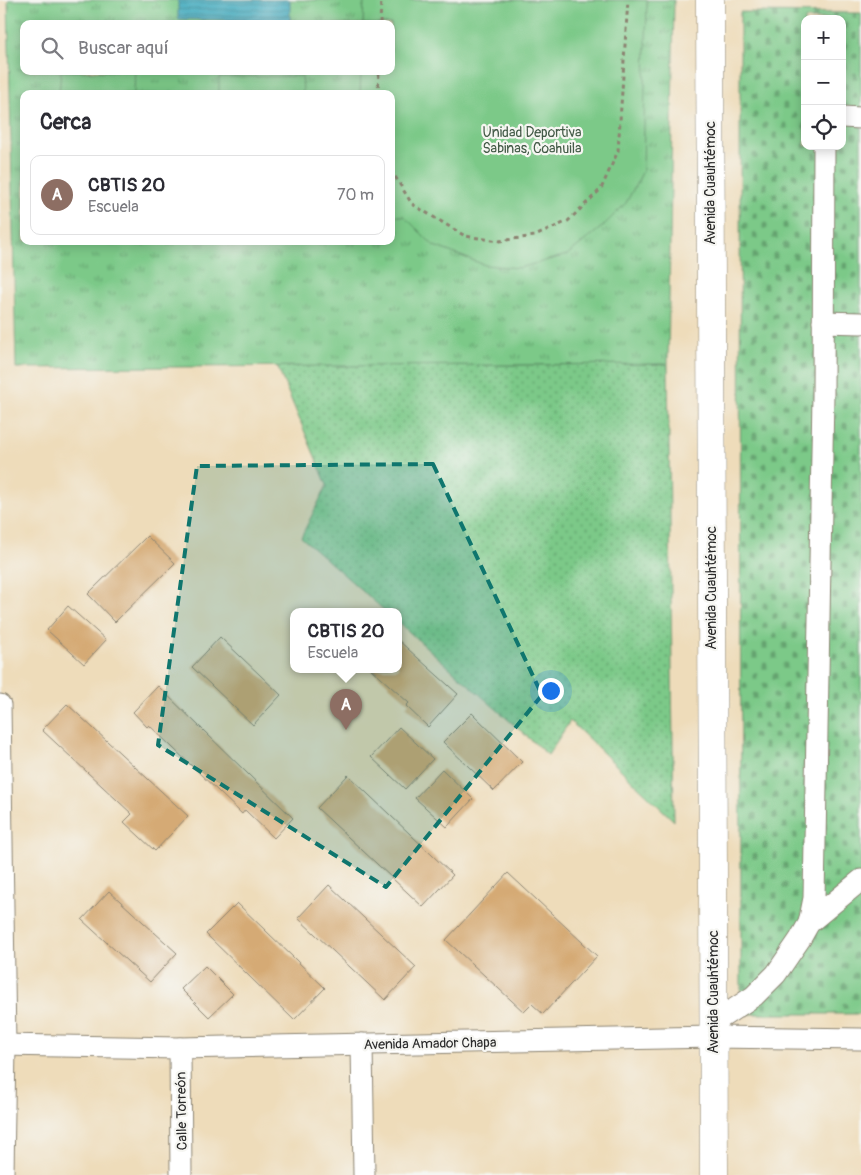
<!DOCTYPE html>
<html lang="es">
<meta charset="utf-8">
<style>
:root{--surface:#fff;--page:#f7f7f7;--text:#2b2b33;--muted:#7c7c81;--line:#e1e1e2;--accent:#db2777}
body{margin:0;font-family:Pangolin,sans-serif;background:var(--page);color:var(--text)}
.controls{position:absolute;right:15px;top:15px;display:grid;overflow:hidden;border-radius:10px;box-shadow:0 2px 12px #0003}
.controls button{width:45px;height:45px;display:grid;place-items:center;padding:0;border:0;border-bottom:1px solid var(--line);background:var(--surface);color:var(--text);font:25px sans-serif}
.you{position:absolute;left:550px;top:690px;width:18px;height:18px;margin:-12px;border:4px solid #fff;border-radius:50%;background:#1a73e8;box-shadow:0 0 0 8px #1a73e833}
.badge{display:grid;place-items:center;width:32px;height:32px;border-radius:50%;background:var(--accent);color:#fff;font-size:16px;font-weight:700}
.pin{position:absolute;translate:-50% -41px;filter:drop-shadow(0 1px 2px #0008)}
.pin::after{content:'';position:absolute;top:26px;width:18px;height:15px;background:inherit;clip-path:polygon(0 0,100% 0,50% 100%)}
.popup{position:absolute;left:290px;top:608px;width:112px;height:65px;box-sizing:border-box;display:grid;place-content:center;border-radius:10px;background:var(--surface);filter:drop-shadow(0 1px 4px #0005);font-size:16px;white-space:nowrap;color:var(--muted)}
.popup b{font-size:19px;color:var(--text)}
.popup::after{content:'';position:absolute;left:50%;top:100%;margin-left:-10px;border:10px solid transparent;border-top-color:var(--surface)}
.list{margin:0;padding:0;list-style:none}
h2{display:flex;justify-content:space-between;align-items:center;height:65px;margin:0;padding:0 20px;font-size:21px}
h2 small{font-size:16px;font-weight:400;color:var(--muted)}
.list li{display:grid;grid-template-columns:32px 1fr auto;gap:15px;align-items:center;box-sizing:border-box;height:80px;margin:0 10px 10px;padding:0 10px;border:1px solid var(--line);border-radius:10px}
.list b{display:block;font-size:19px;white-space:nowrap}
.list p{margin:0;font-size:16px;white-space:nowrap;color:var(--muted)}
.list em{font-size:16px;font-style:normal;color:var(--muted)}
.icon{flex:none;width:28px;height:28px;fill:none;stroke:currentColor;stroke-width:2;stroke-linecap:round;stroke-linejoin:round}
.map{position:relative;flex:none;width:861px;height:1175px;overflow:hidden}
.search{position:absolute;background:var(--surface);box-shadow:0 2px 12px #0003;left:20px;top:20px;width:375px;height:55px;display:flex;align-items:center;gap:12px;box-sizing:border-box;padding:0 18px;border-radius:10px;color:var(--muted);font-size:19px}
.panel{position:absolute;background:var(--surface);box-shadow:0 2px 12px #0003;left:20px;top:90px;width:375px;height:155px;border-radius:10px}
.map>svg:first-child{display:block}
</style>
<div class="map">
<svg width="861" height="1175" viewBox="0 0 861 1175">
<defs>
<pattern id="grass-dots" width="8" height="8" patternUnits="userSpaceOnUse" patternTransform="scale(1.25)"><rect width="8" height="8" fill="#7bc988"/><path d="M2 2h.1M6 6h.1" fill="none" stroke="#65a36f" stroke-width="1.8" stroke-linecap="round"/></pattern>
<pattern id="cemetery-stones" width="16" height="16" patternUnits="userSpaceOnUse" patternTransform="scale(1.25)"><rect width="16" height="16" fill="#7bc988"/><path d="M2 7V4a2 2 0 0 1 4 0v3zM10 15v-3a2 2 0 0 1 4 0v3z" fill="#65a36f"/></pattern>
<pattern id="park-tufts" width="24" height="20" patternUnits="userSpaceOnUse" patternTransform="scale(1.25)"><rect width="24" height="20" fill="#7bc988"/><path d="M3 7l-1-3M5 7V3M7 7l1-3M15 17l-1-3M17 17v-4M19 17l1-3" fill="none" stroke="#65a36f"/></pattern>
<pattern id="water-rules" width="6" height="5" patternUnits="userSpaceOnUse" patternTransform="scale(1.25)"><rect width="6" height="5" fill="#3ea9bd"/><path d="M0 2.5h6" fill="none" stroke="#348a9a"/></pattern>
</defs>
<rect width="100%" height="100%" fill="#f6f6f2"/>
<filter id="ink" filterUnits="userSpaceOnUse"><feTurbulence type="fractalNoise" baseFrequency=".02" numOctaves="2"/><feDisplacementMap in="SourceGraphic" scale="10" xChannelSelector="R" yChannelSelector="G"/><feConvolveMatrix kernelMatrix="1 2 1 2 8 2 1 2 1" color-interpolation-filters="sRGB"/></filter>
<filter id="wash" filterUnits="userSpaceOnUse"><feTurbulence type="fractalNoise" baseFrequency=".0096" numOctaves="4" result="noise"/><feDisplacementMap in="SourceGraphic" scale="20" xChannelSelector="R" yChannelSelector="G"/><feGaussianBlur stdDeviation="1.12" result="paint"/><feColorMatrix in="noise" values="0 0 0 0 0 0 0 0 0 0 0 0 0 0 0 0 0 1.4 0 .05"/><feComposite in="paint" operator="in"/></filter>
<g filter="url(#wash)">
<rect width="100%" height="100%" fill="#eedcba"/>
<polygon fill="url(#grass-dots)" stroke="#537a5a" points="668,364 674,821 570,721 548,755 399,623 398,611 385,611 301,537 327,485 277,366"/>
<path fill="url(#cemetery-stones)" stroke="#537a5a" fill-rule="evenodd" d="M740,12l121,1v1001h-120zM805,19h37v127h-37z"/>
<path fill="url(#park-tufts)" stroke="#537a5a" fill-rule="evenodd" d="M8,0h666l-6,364 -652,4zM24,24h367v47h-367zM24,94h367v147h-367z"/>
<g fill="#7bc988" stroke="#537a5a">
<polygon points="364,0 647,0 643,171 626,203 602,227 567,255 519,268 485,265 434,246 404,216 391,216 391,94 360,94 361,71 391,71 391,24 363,24"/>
<polygon points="61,71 135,71 134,94 59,94"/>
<polygon points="302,76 303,94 219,94 219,77"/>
</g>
<polygon fill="url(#water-rules)" stroke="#346a74" points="178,0 290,0 290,21 178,19"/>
<g id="blocks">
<g fill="#d5aa74">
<polygon points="147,536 175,563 115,622 88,594"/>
<polygon points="68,606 106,640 84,664 47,630"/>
<polygon points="220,637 281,695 253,725 192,667"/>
<polygon points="398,640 458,694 428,727 406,706 409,703 371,669 398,669"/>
<polygon points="158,686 293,818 274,838 245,810 242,814 149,725 147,727 133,712"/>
<polygon points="67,704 188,816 155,851 124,822 132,814 42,730"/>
<polygon points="472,713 522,762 494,791 443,742"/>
<polygon points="399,727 433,759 405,789 371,757"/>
<polygon points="442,769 473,799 447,827 415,798"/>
<polygon points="348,775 453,875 423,907 317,808"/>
<polygon points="508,873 597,956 543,1014 532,1004 524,1012 446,940"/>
<polygon points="329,885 416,967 385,1000 298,918"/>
<polygon points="109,891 177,953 150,982 82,920"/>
<polygon points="237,903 325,988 294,1020 206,934"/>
<polygon points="205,966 233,994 209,1017 181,989"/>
</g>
</g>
</g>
<g filter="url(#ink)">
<use href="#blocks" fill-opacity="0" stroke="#8c8472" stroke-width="1"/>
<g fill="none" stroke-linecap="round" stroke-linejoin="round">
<defs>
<g id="minor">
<polyline points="842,117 861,118"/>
<polyline points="823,322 861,323"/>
<polyline points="0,705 5,1045 3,1175"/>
<polyline points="809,923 861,880"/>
<polyline points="713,1023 754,996 776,974 800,939 809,923 814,898 823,395 824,146"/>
<polyline points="362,1044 364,1175"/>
<polyline points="0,1045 180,1048 713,1037 861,1039"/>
<polyline points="180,1048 181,1175"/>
</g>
<polyline id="major" points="710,0 714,1175"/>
</defs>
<use href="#minor" stroke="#8c8472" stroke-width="23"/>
<use href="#major" stroke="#8c8472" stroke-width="29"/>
<g stroke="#8c8472" stroke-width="3" stroke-dasharray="4 4" stroke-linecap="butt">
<polyline points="380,24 381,0"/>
<polyline points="378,94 379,71"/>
<polyline points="391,170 412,204 465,236 499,241 535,236 568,221 601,189 618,151 628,0"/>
</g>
<use href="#minor" stroke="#fff" stroke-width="21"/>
<use href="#major" stroke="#fff" stroke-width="28"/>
</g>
</g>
<path fill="#0f766e" fill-opacity="0.2" stroke="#0f766e" stroke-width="4" stroke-dasharray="10 6" stroke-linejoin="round" d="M433,464l109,231 -156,192 -228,-142 39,-279z"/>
<g text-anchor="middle" stroke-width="4.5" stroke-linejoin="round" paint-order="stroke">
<g font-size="14" fill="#435a47" stroke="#f6f6f2">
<text x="532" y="137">Unidad Deportiva<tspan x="532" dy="16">Sabinas, Coahuila</tspan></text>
</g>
<g font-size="14" fill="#2b2b2b" stroke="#f6f6f2">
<text transform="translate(710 183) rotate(-90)" y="5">Avenida Cuauhtémoc</text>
<text transform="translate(711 588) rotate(-90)" y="5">Avenida Cuauhtémoc</text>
<text transform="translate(713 992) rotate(-90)" y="5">Avenida Cuauhtémoc</text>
<text transform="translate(430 1043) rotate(-1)" y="5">Avenida Amador Chapa</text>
<text transform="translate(181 1111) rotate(-91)" y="5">Calle Torreón</text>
</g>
</g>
</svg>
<div class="controls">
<button>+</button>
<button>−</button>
<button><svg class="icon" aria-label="locate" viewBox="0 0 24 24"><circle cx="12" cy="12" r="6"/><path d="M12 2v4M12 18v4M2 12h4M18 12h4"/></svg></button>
</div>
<div class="you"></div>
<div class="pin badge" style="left:346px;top:730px;background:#8d6e63">A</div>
<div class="popup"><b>CBTIS 20</b>Escuela</div>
<div class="search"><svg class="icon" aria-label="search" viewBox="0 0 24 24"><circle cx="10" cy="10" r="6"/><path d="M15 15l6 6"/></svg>Buscar aquí</div>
<section class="panel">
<h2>Cerca<small></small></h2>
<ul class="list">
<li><span class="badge" style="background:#8d6e63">A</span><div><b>CBTIS 20</b><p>Escuela</p></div><em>70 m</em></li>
</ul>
</section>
</div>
